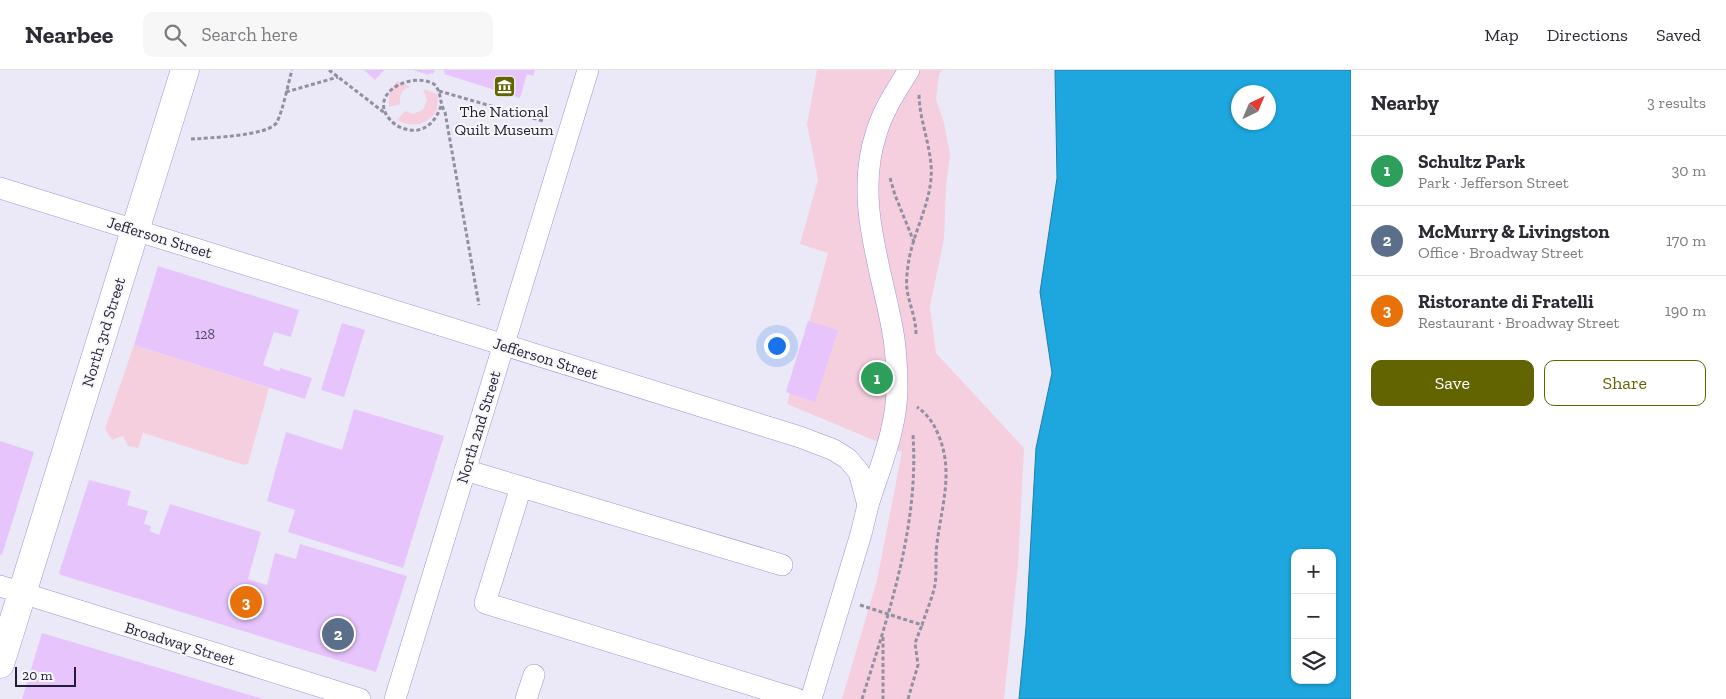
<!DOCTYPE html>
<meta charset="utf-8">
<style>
:root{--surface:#fff;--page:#f7f7f7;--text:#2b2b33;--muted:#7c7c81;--line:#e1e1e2;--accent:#616400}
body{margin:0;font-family:"Zilla Slab",serif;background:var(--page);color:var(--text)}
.controls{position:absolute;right:15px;bottom:15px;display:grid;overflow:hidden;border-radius:10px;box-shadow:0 1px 4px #0004}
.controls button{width:45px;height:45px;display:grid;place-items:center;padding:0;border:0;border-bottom:1px solid var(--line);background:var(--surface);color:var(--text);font:25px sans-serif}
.compass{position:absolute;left:1231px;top:15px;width:45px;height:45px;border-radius:50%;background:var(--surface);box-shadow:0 1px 4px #0004;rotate:44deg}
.scale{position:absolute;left:15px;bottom:12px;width:61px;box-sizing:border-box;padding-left:5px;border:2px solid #231d39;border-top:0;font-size:14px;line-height:18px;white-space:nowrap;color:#231d39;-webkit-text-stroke:4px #f8f8f8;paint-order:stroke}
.you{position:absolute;left:776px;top:275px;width:18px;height:18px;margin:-12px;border:4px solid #fff;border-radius:50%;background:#1a73e8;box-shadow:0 0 0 8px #1a73e833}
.badge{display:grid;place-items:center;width:32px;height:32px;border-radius:50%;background:var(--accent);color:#fff;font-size:16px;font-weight:700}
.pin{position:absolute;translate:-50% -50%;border:2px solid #fff;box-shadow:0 1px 5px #0006}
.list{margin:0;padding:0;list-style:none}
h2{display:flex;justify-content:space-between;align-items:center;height:65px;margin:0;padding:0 20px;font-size:21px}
h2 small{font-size:16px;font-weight:400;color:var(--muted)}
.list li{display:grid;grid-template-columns:32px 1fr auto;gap:15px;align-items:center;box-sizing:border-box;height:70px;padding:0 20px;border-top:1px solid var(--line)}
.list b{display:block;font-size:19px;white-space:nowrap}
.list p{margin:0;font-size:16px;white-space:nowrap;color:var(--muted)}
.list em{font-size:16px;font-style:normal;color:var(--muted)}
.actions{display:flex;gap:10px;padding:15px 20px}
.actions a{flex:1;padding:11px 0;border:1px solid var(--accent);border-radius:10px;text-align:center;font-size:18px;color:var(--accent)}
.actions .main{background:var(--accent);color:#fff}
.icon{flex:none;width:28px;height:28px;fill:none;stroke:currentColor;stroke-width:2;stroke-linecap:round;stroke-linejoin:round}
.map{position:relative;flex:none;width:1351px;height:629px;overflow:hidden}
header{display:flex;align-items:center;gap:30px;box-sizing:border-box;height:70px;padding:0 25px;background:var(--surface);border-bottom:1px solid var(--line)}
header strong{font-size:24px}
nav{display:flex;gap:28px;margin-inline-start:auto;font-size:18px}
.search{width:350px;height:45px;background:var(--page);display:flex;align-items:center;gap:12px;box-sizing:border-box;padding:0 18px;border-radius:10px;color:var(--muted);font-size:19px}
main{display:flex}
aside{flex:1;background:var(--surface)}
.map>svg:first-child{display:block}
</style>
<header>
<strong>Nearbee</strong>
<div class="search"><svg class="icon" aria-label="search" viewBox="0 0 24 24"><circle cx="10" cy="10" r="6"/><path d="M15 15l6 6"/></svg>Search here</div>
<nav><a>Map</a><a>Directions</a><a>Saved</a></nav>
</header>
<main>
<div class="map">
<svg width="1351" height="629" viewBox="0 0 1351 629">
<rect width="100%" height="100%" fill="#ebe9f8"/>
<g fill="#f6cfdf">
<polygon points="817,0 942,0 939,5 936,29 944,53 950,85 946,117 944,169 930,236 936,283 1024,378 1018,495 1004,629 842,629 877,510 902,382 787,334 828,183 800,174 818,110 807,54"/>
<path d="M397,11l14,6c-9,1 -12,8 -11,17l-11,3v-15z"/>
<path d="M423,19l14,5c6,25 -20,38 -40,26l8,-9 8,3 10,-4 4,-10z"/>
<polygon points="134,275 269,318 248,394 244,395 143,363 138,378 128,376 123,366 112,370 105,359"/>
</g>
<path fill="#1da7de" stroke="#1f7eac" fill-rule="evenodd" d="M1055,0h296v629h-332l7,-72 10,-179 16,-75 -12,-81 17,-114zM1238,22h30v30h-30zM1295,483h37v127h-37z"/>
<g fill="#e7c5fc">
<polygon points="364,0 384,0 375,10"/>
<polygon points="413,0 435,0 433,4 430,3 429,5"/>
<polygon points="443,0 535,0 533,6 527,4 520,28 444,4 445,2"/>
<polygon points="158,196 299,240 291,267 274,262 263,295 279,301 280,298 312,308 305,329 134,275"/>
<polygon points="808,251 838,260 815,332 786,322"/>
<polygon points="342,253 365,260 344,327 321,320"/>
<polygon points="354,339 444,366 403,498 288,462 295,440 267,431 286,362 342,380"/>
<polygon points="0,371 34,382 2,485 0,484"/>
<polygon points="89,410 131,421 127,435 148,441 144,454 151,456 150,461 159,465 170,434 261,462 248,509 267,515 275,483 296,489 300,474 407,506 376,602 61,505 59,503"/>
<polygon points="42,563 263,629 22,629"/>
</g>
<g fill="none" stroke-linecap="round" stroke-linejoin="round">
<defs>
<g id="minor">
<polyline points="0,118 800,367 834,380 848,389 859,402 868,435 861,464 811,629"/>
<polyline points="465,400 782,495"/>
<polyline points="521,417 485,533 797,629"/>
<path d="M868,435c12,-38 29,-77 29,-117 0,-20 -1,-41 -5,-61 -12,-63 -37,-129 -16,-193 7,-24 20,-43 33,-64"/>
<polyline points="0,516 360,629"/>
<polyline points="395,629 588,0"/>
<polyline points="526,629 534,605"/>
</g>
<polyline id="major" points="0,594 185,0"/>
</defs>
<use href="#minor" stroke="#9f92d8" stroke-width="22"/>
<use href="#major" stroke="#9f92d8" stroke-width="29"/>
<g stroke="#928fa3" stroke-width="3" stroke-dasharray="4 2.5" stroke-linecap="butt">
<polyline points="329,0 386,44"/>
<polyline points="439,21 543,51"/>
<polyline points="286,22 338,7"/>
<path d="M441,36c-4,11 -10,21 -23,24 -7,1 -16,-1 -22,-5 -35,-27 12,-55 38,-41 8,8 5,19 11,28l34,193"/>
<path d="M191,69c16,-1 79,-3 86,-17 6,-12 11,-38 15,-52"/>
<polyline points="890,108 895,125 914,172"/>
<path d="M916,264c0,-16 -7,-30 -9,-45 -1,-7 0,-16 1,-23 4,-34 26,-66 23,-101 -2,-25 -12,-47 -12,-72"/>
<path d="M860,535l62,20c4,-13 10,-26 13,-40 2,-14 0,-28 2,-42 5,-39 17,-72 1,-109 -5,-12 -11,-20 -21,-27"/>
<polyline points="883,567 883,629"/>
<path d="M862,629c27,-86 57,-173 51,-264"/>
<polyline points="908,629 918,595 915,573 922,555"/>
</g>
<use href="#minor" stroke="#fff" stroke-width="21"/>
<use href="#major" stroke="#fff" stroke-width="28"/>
</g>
<defs>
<symbol id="museum-square" viewBox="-11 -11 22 22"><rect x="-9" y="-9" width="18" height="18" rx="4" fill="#616400" stroke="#f8f8f8"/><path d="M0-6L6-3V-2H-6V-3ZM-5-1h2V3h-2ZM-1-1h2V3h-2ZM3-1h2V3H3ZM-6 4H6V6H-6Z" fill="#fff"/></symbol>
</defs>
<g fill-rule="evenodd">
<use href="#museum-square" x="492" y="4" width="25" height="25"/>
</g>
<g text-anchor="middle" stroke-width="4" stroke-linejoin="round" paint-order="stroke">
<g font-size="14" fill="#54476a">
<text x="205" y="269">128</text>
</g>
<g font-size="16" fill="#231d39" stroke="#f8f8f8">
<text x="504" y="47">The National<tspan x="504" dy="18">Quilt Museum</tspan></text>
</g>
<g font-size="16" fill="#231d39" stroke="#f8f8f8">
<text transform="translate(160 167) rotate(17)" y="6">Jefferson Street</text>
<text transform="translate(103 262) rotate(-73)" y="6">North 3rd Street</text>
<text transform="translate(546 288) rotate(17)" y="6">Jefferson Street</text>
<text transform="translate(478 357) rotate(-73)" y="6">North 2nd Street</text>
<text transform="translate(180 573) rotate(17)" y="6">Broadway Street</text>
</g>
</g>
</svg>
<div class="controls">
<button>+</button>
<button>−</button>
<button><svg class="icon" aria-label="layers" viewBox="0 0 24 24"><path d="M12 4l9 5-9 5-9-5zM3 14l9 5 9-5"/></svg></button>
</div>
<svg class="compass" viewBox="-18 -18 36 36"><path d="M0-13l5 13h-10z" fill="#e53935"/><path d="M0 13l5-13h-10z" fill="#7c7c81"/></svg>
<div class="scale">20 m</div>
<div class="you"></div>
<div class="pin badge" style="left:877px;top:308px;background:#2e9e5b">1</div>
<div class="pin badge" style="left:338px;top:564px;background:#5c6f8a">2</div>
<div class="pin badge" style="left:246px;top:532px;background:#e8710a">3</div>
</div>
<aside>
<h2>Nearby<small>3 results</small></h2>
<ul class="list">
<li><span class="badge" style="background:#2e9e5b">1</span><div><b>Schultz Park</b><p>Park · Jefferson Street</p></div><em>30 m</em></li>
<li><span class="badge" style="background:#5c6f8a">2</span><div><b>McMurry &amp; Livingston</b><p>Office · Broadway Street</p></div><em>170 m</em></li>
<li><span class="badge" style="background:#e8710a">3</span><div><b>Ristorante di Fratelli</b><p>Restaurant · Broadway Street</p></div><em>190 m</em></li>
</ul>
<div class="actions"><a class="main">Save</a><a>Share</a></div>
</aside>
</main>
